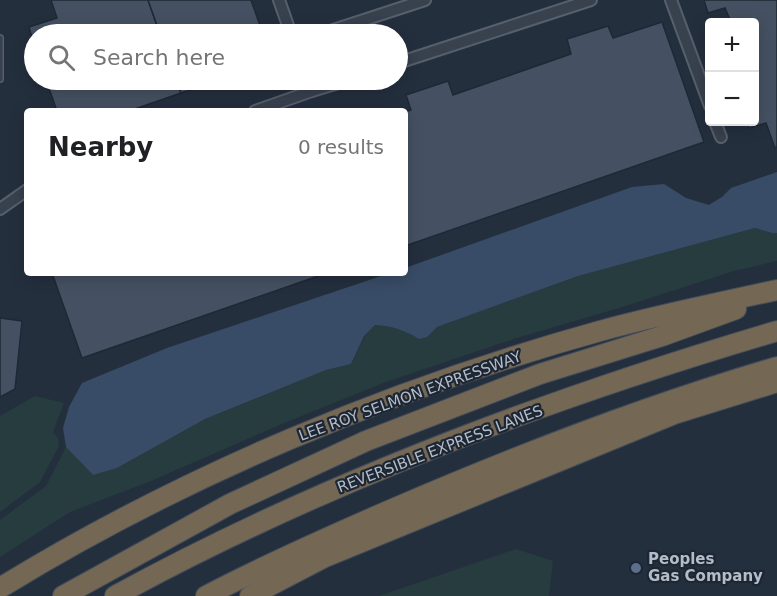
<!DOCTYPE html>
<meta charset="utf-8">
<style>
:root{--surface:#fff;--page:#f2f2f2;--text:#202124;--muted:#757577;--line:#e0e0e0}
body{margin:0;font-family:"DejaVu Sans",sans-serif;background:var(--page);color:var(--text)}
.controls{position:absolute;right:18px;top:18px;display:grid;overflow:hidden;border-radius:6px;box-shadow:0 3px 15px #0003}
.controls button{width:54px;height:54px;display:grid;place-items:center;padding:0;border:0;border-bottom:2px solid var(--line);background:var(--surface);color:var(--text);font:30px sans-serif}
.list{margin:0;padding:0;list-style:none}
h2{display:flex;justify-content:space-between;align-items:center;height:78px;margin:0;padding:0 24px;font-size:26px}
h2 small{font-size:20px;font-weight:400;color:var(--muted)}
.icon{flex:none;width:33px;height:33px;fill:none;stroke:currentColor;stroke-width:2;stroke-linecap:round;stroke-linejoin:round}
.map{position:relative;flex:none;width:777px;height:596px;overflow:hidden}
.search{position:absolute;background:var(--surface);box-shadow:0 3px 15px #0003;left:24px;top:24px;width:384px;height:66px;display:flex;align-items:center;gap:15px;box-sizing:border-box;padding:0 21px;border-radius:33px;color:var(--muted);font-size:22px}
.panel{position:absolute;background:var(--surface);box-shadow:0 3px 15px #0003;left:24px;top:108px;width:384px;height:168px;border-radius:6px}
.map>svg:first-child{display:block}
</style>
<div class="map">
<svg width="777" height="596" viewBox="0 0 777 596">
<rect width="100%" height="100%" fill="#242f3e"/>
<g fill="#263c3f">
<path d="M755,228l17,5h5v28l-43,10 -115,37 -102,30 -131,44 -102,41 -133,58 -81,31 -70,45v-37l46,-34 20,-39 27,28 24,-7 88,-49 121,-49 25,-6 14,-28 10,-11c18,1 34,8 52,11l10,-9 141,-51z"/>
<polygon points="35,396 64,403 53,432 58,438 59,446 40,482 0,512 0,416"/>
<polygon points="516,549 553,561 549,596 379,596"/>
</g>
<path fill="#394c67" d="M777,172v61h-5l-17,-5 -177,48 -141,51 -10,10 -8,2c-14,-9 -28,-13 -44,-14l-11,11 -13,28 -25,6 -121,49 -88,49 -24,7 -27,-28 -3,-19 6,-21 13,-24 85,-35 223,-75h15v-5l227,-81 32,-3 22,14 23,7 13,-8 9,-9z"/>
<g fill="#455162" stroke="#1f2835" stroke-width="1.5">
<polygon points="51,0 148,0 160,34 34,34 34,44 29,27 57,18"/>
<polygon points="148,0 251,0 263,34 160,34"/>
<polygon points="704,0 777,0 777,147 775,148 766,123 749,128 746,122 754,122 754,22 731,22 725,8 708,13"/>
<polygon points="662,22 704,142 405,246 405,112 411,110 406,95 448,81 453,95 571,54 567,39 608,26 613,38"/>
<polygon points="46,80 176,80 181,93 129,111 57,111"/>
<polygon points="176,80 220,80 181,93"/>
<polygon points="52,273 327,273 82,358"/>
<polygon points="0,318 22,321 15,389 0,397"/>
</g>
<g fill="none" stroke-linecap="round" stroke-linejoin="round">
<defs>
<polyline id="service" points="0,38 0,79"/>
<g id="minor">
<polyline points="279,0 291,34"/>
<polyline points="671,0 710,106"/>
<polyline points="321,34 425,0"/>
<polyline points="398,63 591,0"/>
<polyline points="308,80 312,91 348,80"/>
<polyline points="255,111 312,91"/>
<polyline points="715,122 721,137"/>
<polyline points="0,209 27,190"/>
</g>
<g id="motorway">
<path d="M0,588c184,-113 391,-199 600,-257 58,-16 118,-28 177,-41"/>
<polyline points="63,596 230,504 366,441 540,374 662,336 736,309"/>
<path d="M115,596c208,-114 435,-198 662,-265"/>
<path d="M206,596c59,-31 120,-58 182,-85 127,-55 256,-105 389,-144"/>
<polyline points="250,596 325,557 674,414 777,382"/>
</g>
</defs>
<use href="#service" stroke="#565f6c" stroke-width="8"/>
<use href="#minor" stroke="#565f6c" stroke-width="14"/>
<use href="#motorway" stroke="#434c59" stroke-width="22"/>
<use href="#service" stroke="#38414e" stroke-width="5"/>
<use href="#minor" stroke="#38414e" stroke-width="10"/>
<use href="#motorway" stroke="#746855" stroke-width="20"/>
</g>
<circle fill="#5c6f8a" stroke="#1d2633" stroke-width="2" cx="636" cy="568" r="6"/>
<g text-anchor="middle" stroke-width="4.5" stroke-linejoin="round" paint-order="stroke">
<g font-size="15" fill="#b4bcc9" stroke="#1d2633">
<text transform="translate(410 396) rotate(-20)" y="5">LEE ROY SELMON EXPRESSWAY</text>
<text transform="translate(440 449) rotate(-21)" y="5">REVERSIBLE EXPRESS LANES</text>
</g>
<g font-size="15" font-weight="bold" fill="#b4bcc9" stroke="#1d2633" text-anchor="start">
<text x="648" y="564">Peoples<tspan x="648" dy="17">Gas Company</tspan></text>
</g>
</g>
</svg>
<div class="controls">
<button>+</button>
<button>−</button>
</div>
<div class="search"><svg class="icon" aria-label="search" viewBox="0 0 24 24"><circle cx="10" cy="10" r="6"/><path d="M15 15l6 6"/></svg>Search here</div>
<section class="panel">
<h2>Nearby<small>0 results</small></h2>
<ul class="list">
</ul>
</section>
</div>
